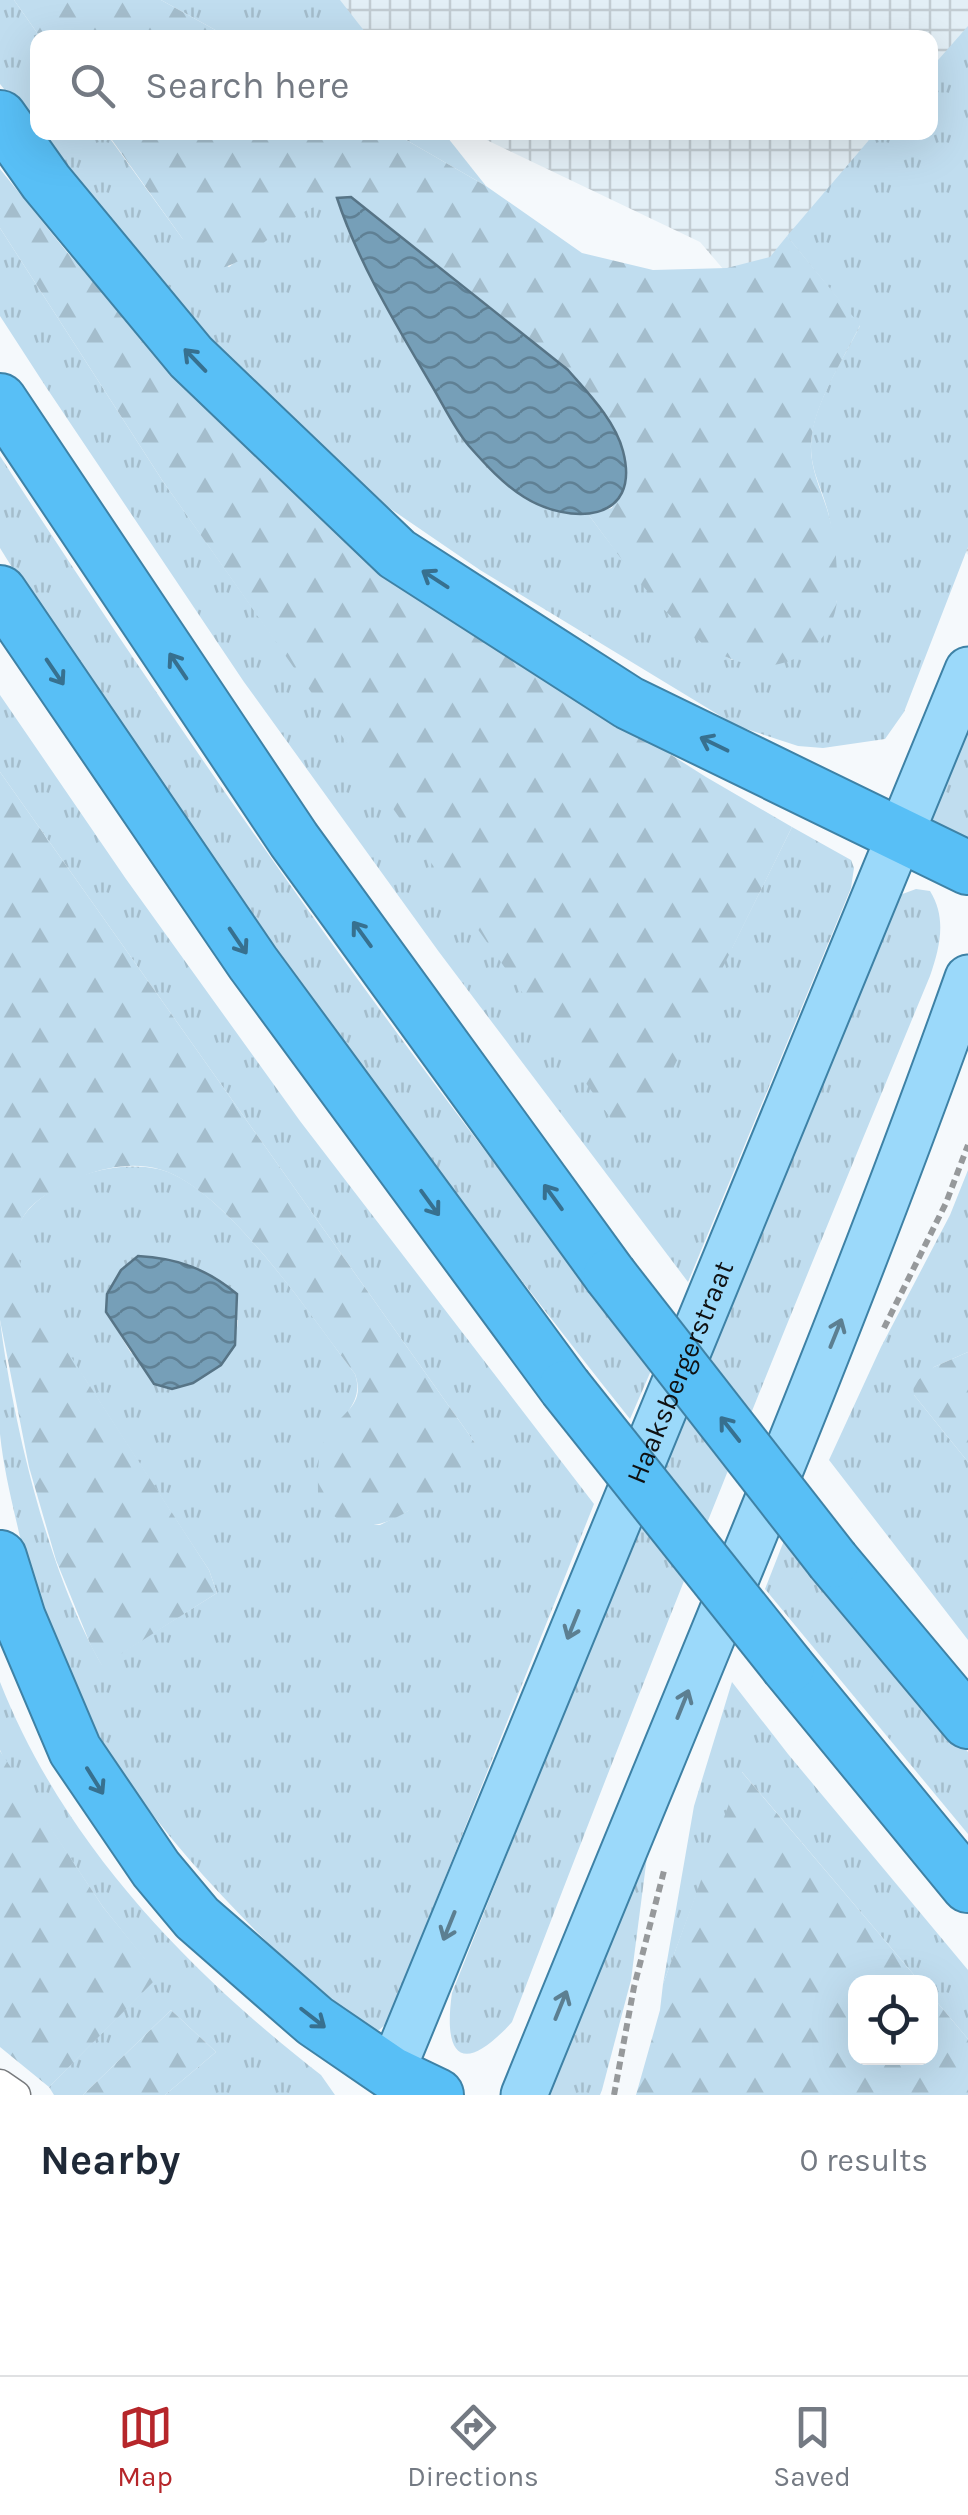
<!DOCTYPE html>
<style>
:root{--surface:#fff;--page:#f2f2f3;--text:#1f2937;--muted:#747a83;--line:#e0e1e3;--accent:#b6262a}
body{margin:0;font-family:Karla,sans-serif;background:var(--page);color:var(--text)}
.controls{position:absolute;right:30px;bottom:30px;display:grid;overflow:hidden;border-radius:20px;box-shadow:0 10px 40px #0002}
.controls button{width:90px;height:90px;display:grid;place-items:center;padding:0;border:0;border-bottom:2px solid var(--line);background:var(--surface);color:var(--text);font:50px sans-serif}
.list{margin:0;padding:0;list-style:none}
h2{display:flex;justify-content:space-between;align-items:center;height:130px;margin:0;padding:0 40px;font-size:42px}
h2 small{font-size:32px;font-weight:400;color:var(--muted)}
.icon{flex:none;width:55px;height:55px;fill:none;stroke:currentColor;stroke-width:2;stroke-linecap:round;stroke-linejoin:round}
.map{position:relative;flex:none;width:968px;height:2095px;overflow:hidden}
.search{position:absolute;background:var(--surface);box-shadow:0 10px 40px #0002;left:30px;right:30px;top:30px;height:110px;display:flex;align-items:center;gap:25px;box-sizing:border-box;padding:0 35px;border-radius:20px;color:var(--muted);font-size:38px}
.sheet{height:280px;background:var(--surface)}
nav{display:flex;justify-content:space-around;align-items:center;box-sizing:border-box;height:140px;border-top:2px solid var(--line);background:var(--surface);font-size:28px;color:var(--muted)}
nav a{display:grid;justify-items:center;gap:5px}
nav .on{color:var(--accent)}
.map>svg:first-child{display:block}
</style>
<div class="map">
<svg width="968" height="2095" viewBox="0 0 968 2095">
<defs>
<pattern id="industrial-grid" width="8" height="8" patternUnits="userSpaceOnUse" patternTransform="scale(2.5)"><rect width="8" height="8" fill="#e3eff6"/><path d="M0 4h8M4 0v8" fill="none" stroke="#c2ccd2"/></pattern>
<pattern id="grass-tufts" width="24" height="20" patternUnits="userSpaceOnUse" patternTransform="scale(2.5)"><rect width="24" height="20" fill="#c0ddef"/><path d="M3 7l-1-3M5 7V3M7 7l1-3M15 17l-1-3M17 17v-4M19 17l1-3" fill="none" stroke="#a4bdcc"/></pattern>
<pattern id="forest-firs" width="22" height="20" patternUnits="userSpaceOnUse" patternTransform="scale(2.5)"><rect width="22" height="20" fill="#c0ddef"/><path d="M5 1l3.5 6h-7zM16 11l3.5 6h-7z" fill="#a4bdcc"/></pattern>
<pattern id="water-waves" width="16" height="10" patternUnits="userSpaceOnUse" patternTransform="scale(2.5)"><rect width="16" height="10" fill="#769fb8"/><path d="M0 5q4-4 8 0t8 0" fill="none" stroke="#5f8094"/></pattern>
</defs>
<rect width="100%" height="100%" fill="#f5f9fc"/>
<polygon fill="url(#industrial-grid)" points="196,0 968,0 968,555 700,242 472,133 930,132 930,38 274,37"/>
<g fill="url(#grass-tufts)" fill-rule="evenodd">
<path d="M0,0h14l26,37 -2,1v94l68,1 76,105 47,29c32,-24 68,-62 108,-69l10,31 55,106 64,108 34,36 50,30 38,5c42,56 82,111 144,146l105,-58c-1,-29 -2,-57 -8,-86 -7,-31 -22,-48 -17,-83 6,-36 32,-75 48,-107l-73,-90 88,-103 55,-1 1,-64 37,-42v521l-64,165 -19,27 -62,9 -25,-2 -61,-20 -257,-156 -95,-65 -91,-77 -110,-117 -184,-227z"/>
<polygon points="161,0 340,0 369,37 228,37"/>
<polygon points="394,133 444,133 486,186"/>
<polygon points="0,228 162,480 527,996 732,948 792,827 851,860 854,868 851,888 688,1282 439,952 244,682 46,387 0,316"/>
<path d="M0,456c202,313 419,619 653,910l-23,53c-216,-271 -416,-555 -612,-842l-18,-29z"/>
<path d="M0,695l126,184 174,242 294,383 -207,519 -8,7 -20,-1c-163,-150 -293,-280 -342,-505 -7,-30 -14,-60 -17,-90 0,-37 0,-76 0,-114 13,104 49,255 102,345l115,-72 -8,-23c-42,-64 -83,-127 -124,-191 -25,-38 -61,-80 -69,-125 -5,-32 15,-51 40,-66 29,-18 69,-26 102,-19 64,14 157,152 197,205 9,27 -11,41 -27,61l27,90h25l28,-14 67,-68 -475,-671zM106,1312l132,8c-4,37 -14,43 -45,63l-62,-30z"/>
<polygon points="968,715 968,842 926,822"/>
<path d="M916,889l14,2c17,27 10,56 0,85 -144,347 -284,695 -418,1046 -46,51 -70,40 -60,-29l150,-377 295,-720z"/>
<polygon points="968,1170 968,1352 934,1367 914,1395 968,1462 968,1640 829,1460 881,1347 950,1215"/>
<polygon points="787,1533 968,1752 968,1834 765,1589"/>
<path d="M0,1682c63,160 186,288 321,393l14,20h-170l51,-43 -45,-42 -88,85h-29l-5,-8 109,-111 -55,-69 -99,-148 -4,-9z"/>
<polygon points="732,1682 788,1754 968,1970 968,2039 931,1995 930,1982 920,1982 742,1772 663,1984 694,1806"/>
<polygon points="655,1795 631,1980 602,2090 600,2095 550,2095 551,2068"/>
</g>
<g fill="url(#forest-firs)">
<polygon points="14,0 161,0 228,37 40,37"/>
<path d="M107,133h287l92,53 96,67 71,17 74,-2 43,-11 17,-21 73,89c-16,33 -39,68 -47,104 -7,30 5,53 14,80 9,28 11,62 10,91 -2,24 -15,43 -35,55 -85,49 -171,-84 -214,-141l24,-6c4,-9 10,-19 12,-29 9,-40 -32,-82 -56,-109l-217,-173c-65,5 -85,62 -136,73l-33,-32z"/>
<polygon points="0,169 66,251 159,357 247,447 394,579 706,777 792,827 656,1103 621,1133 162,480 0,228"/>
<path d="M0,772l475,671 2,10c-34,29 -88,94 -139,66 -8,-5 -14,-16 -20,-23 0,-21 -2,-43 10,-62 15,-24 38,-28 27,-60 -43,-56 -126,-182 -193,-204 -41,-13 -89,6 -122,29 -38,27 -21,68 -5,102l174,269 8,23 -115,73 -11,-20 -35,-86 -27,-93 -29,-147z"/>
<polygon points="968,1352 968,1462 914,1395 913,1384 934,1367"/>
<polygon points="0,1751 103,1907 159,1976 49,2087 0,2047"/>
<polygon points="741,1771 920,1982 856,1982 856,2058 930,2058 931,1995 968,2039 968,2095 636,2095 660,2010 663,1984"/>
<polygon points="171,2010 216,2052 165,2095 83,2095"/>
</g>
<g fill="url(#water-waves)" stroke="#577486" stroke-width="2.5">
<path d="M351,197l217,173c20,23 47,50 55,81 19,73 -54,74 -99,46 -21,-13 -39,-33 -55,-51 -16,-19 -27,-44 -40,-65 -34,-58 -71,-119 -92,-183z"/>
<path d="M138,1256c39,2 69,13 99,38l-2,51 -14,20 -28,18 -21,6 -18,-5 -48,-72 1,-18 14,-24z"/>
</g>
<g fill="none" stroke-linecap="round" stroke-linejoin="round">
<defs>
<polyline id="minor" points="0,2084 16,2095"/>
<g id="primary">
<path id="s1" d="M391,2073l577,-1403"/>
<path d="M524,2095c150,-371 310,-739 444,-1117"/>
</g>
<g id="motorway">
<polyline points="0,117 46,182 191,357 397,554 629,703 968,868"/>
<polyline points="0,400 294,840 610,1275"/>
<polyline points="0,592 253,963 565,1387"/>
<polyline points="0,1557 19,1618 75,1750 156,1869 197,1918 315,2021 391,2073 437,2095"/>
<polyline points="833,1561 968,1722"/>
<polyline points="788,1667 968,1886"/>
</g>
</defs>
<use href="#minor" stroke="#777a7d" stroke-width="31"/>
<use href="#primary" stroke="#3e82a6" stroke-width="49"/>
<use href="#motorway" stroke="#3e82a6" stroke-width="56"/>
<g stroke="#96999b" stroke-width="6" stroke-dasharray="8 5" stroke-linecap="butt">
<polyline points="884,1328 946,1203 968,1145"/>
<polyline points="614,2095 634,1987 665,1867"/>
</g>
<use href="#minor" stroke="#fff" stroke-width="28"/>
<use href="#primary" stroke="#9bd9fa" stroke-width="45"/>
<use href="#motorway" stroke="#58bff6" stroke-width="52"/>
<defs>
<g id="motorway-bridge">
<polyline points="610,1275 833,1561"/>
<polyline points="565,1387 788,1667"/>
</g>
</defs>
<use href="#motorway-bridge" stroke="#3e82a6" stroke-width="56" stroke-linecap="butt"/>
<use href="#motorway-bridge" stroke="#58bff6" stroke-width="52"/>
</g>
<defs><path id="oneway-shaft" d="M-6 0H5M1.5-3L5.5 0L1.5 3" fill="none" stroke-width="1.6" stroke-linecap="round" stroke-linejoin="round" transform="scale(2.5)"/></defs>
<g stroke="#37708f">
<use href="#oneway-shaft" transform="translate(195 360) rotate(-134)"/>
<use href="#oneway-shaft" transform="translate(435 579) rotate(-147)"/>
<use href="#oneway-shaft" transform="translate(178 666) rotate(-124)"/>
<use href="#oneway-shaft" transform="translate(55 672) rotate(56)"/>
<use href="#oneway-shaft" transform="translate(714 744) rotate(-154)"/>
<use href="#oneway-shaft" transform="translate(362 934) rotate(-126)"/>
<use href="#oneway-shaft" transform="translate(238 941) rotate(56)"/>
<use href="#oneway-shaft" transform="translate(553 1197) rotate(-126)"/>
<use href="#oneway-shaft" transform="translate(430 1203) rotate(54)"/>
<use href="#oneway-shaft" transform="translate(730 1429) rotate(-128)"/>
<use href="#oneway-shaft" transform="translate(95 1781) rotate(58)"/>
<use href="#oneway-shaft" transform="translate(313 2018) rotate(38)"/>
</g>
<g stroke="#5c7f91">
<use href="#oneway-shaft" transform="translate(836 1333) rotate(-68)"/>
<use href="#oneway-shaft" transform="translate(573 1625) rotate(112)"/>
<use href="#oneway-shaft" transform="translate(683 1704) rotate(-68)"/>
<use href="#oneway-shaft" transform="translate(449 1926) rotate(112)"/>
<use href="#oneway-shaft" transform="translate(561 2005) rotate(-68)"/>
</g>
<g text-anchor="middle" stroke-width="9" stroke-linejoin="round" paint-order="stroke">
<g font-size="28" fill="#0f1011" stroke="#fff">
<text dy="10" stroke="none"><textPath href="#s1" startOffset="758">Haaksbergerstraat</textPath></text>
</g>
</g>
</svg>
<div class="controls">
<button><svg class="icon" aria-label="locate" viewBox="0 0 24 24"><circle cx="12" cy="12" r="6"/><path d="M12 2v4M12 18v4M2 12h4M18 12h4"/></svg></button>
</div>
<div class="search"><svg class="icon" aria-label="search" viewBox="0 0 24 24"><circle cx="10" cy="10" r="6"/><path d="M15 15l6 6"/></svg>Search here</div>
</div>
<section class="sheet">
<h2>Nearby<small>0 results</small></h2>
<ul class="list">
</ul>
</section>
<nav>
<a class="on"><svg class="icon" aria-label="map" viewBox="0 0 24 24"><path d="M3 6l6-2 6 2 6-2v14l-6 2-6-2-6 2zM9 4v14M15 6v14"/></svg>Map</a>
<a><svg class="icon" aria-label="directions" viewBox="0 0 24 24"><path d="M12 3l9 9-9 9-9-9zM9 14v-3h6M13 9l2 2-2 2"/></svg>Directions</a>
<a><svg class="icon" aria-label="saved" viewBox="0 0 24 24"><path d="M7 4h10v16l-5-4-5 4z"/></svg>Saved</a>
</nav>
